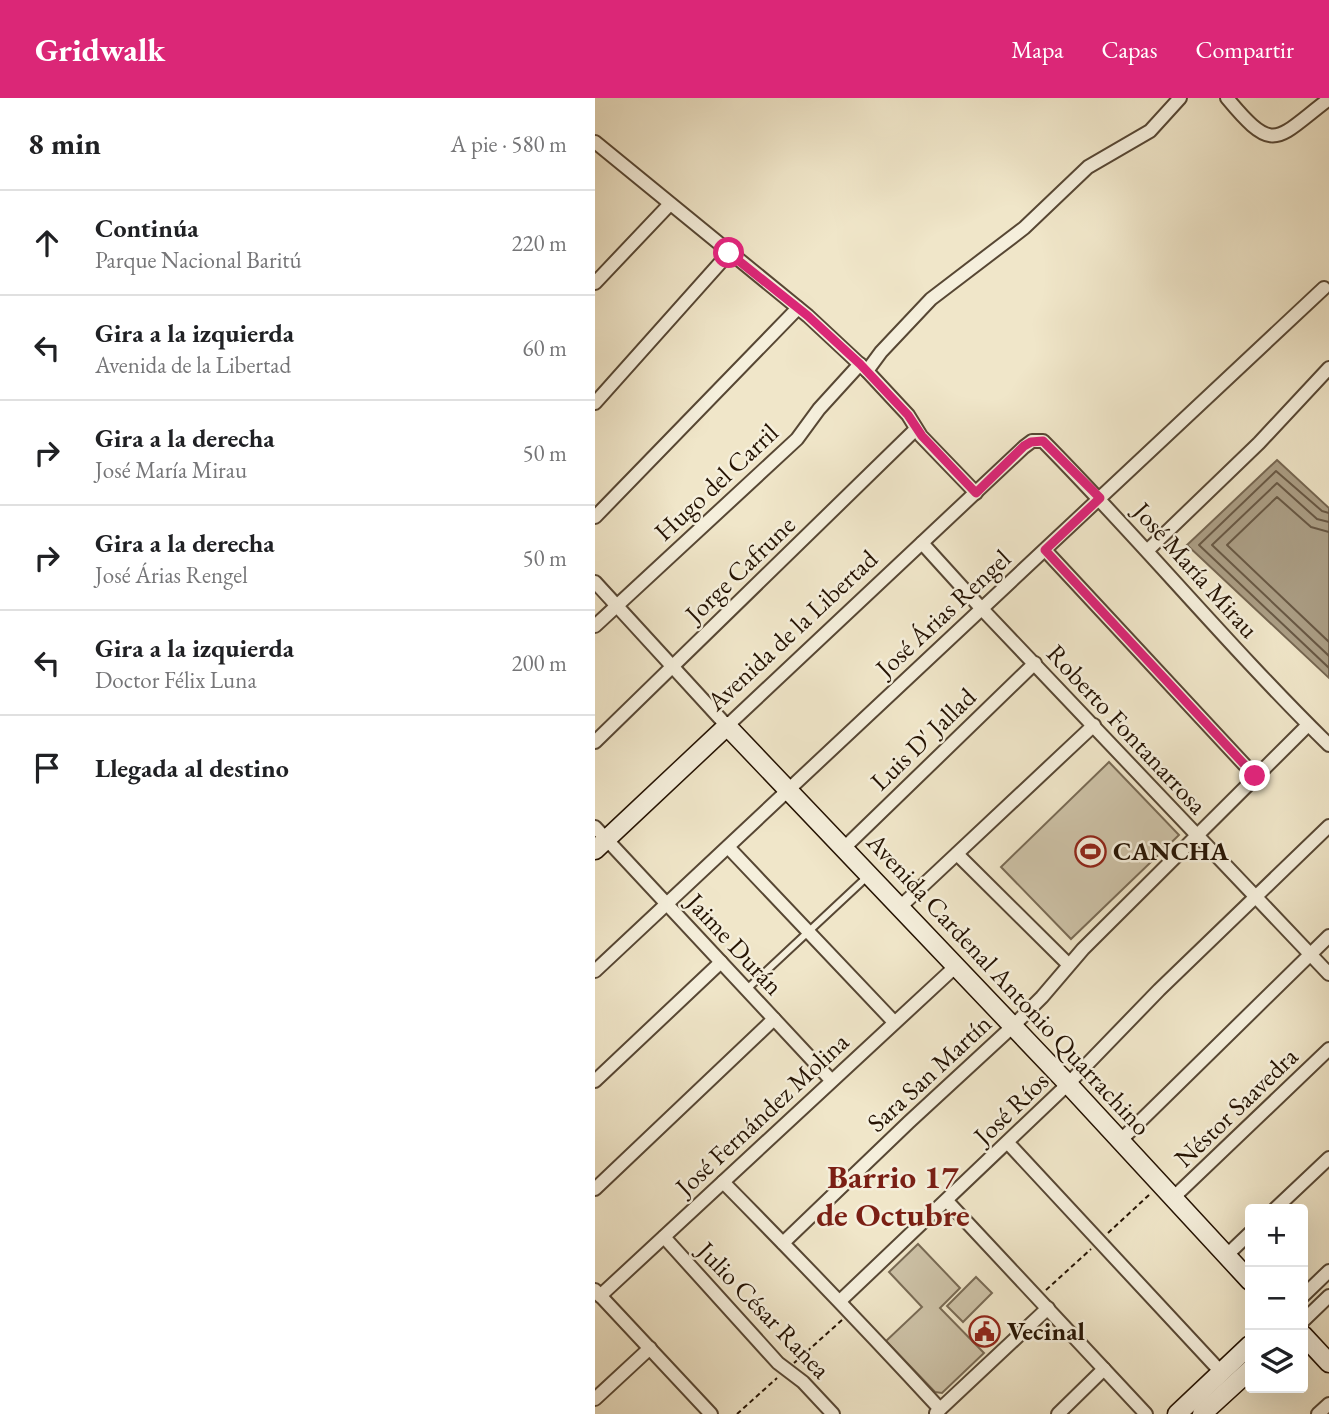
<!DOCTYPE html>
<html lang="es">
<meta charset="utf-8">
<style>
:root{--surface:#fff;--page:#f2f2f2;--text:#202124;--muted:#757577;--line:#e0e0e0;--accent:#db2777}
body{margin:0;font-family:"EB Garamond",serif;background:var(--page);color:var(--text)}
.controls{position:absolute;right:21px;bottom:21px;display:grid;overflow:hidden;border-radius:7px;box-shadow:0 7px 28px #0002}
.controls button{width:63px;height:63px;display:grid;place-items:center;padding:0;border:0;border-bottom:2px solid var(--line);background:var(--surface);color:var(--text);font:35px sans-serif}
.stop{position:absolute;width:21px;height:21px;margin:-16px;border:5px solid #db2777;border-radius:50%;background:#fff}
.stop.end{background:#db2777;border-color:#fff;box-shadow:0 2px 7px #0008}
.list{margin:0;padding:0;list-style:none}
h2{display:flex;justify-content:space-between;align-items:center;height:91px;margin:0;padding:0 28px;font-size:30px}
h2 small{font-size:23px;font-weight:400;color:var(--muted)}
.list li{display:grid;grid-template-columns:46px 1fr auto;gap:21px;align-items:center;box-sizing:border-box;height:105px;padding:0 28px;border-top:2px solid var(--line)}
.list b{display:block;font-size:26px;white-space:nowrap}
.list p{margin:0;font-size:23px;white-space:nowrap;color:var(--muted)}
.list em{font-size:23px;font-style:normal;color:var(--muted)}
.icon{flex:none;width:38px;height:38px;fill:none;stroke:currentColor;stroke-width:2;stroke-linecap:round;stroke-linejoin:round}
.map{position:relative;flex:none;width:734px;height:1316px;overflow:hidden}
header{display:flex;align-items:center;gap:42px;box-sizing:border-box;height:98px;padding:0 35px;background:var(--accent);color:#fff}
header strong{font-size:33px}
nav{display:flex;gap:38px;margin-inline-start:auto;font-size:24px}
main{display:flex}
aside{flex:1;background:var(--surface)}
.map>svg:first-child{display:block}
</style>
<header>
<strong>Gridwalk</strong>
<nav><a>Mapa</a><a>Capas</a><a>Compartir</a></nav>
</header>
<main>
<aside>
<h2>8 min<small>A pie · 580 m</small></h2>
<ul class="list">
<li><svg class="icon" aria-label="ahead" viewBox="0 0 24 24"><path d="M12 20V5M6 11l6-6 6 6"/></svg><div><b>Continúa</b><p>Parque Nacional Baritú</p></div><em>220 m</em></li>
<li><svg class="icon" aria-label="left" viewBox="0 0 24 24"><path d="M17 20v-9H6M10 6l-5 5 5 5"/></svg><div><b>Gira a la izquierda</b><p>Avenida de la Libertad</p></div><em>60 m</em></li>
<li><svg class="icon" aria-label="right" viewBox="0 0 24 24"><path d="M7 20v-9h11M14 6l5 5-5 5"/></svg><div><b>Gira a la derecha</b><p>José María Mirau</p></div><em>50 m</em></li>
<li><svg class="icon" aria-label="right" viewBox="0 0 24 24"><path d="M7 20v-9h11M14 6l5 5-5 5"/></svg><div><b>Gira a la derecha</b><p>José Árias Rengel</p></div><em>50 m</em></li>
<li><svg class="icon" aria-label="left" viewBox="0 0 24 24"><path d="M17 20v-9H6M10 6l-5 5 5 5"/></svg><div><b>Gira a la izquierda</b><p>Doctor Félix Luna</p></div><em>200 m</em></li>
<li><svg class="icon" aria-label="arrive" viewBox="0 0 24 24"><path d="M6 21V4h12l-3 4 3 4H6"/></svg><div><b>Llegada al destino</b></div></li>
</ul>
</aside>
<div class="map">
<svg width="734" height="1316" viewBox="0 0 734 1316">
<rect width="100%" height="100%" fill="#f0e6c9"/>
<filter id="stains"><feTurbulence type="fractalNoise" baseFrequency=".00286" numOctaves="4"/><feColorMatrix values="0 0 0 0 .2 0 0 0 0 .09 0 0 0 0 .02 0 0 0 .5 -.17"/></filter>
<radialGradient id="worn" r=".72"><stop offset=".6" stop-color="#630" stop-opacity="0"/><stop offset="1" stop-color="#630" stop-opacity=".3"/></radialGradient>
<g fill="#cdc2a7" stroke="#786a54" stroke-width="2">
<polygon points="514,664 584,737 476,841 406,769"/>
<polygon points="323,1146 365,1190 345,1210 389,1255 347,1295 340,1294 291,1243 327,1209 294,1174"/>
<polygon points="381,1179 397,1195 368,1224 352,1208"/>
</g>
<polygon fill="#ab9e85" stroke="#756651" stroke-width="2" points="682,362 734,410 734,580 592,447"/>
<g fill="none" stroke-linecap="round" stroke-linejoin="round">
<g stroke="#685844" stroke-width="2">
<polyline points="734,415 727,413 681,373 604,447 734,570"/>
<polyline points="734,424 722,421 682,385 617,447 734,558"/>
<polyline points="734,434 716,429 682,399 632,447 734,544"/>
</g>
<defs>
<polyline id="lane" points="152,891 273,778"/>
<g id="street">
<path d="M632,0c48,58 49,41 102,1"/>
<polyline points="0,44 213,218 272,273 313,317 326,338 381,395"/>
<polyline points="0,185 75,106"/>
<polyline points="272,273 286,254 336,201 429,130 493,69 555,33 585,0"/>
<polyline points="0,305 134,155"/>
<polyline points="0,419 203,210"/>
<polyline points="327,445 386,510 734,876"/>
<polyline points="450,452 660,678"/>
<polyline points="553,452 664,345 734,270"/>
<path d="M0,484l132,144 297,-279 8,-6h11c98,99 187,207 286,304"/>
<polyline points="0,528 202,341 224,311 265,266"/>
<polyline points="0,644 321,331"/>
<polyline points="0,729 236,982"/>
<polyline points="133,749 299,924"/>
<polyline points="249,750 440,565"/>
<polyline points="362,756 473,866"/>
<polyline points="305,809 499,627"/>
<polyline points="0,873 729,190"/>
<polyline points="0,983 126,864"/>
<polyline points="526,1042 734,838"/>
<polyline points="413,1045 626,1274"/>
<path d="M128,1084c74,75 146,150 217,227"/>
<polyline points="0,1091 179,921"/>
<polyline points="579,1099 734,951"/>
<polyline points="352,1103 551,1316"/>
<polyline points="680,1111 734,1060"/>
<polyline points="69,1139 183,1265 208,1284 238,1316"/>
<polyline points="188,1145 314,1024 417,929 447,899 488,851 713,627"/>
<polyline points="632,1157 655,1135"/>
<polyline points="0,1192 116,1316"/>
<polyline points="5,1198 360,869"/>
<polyline points="708,1198 734,1173"/>
<polyline points="245,1203 473,986 564,892 734,728"/>
<polyline points="708,1223 734,1198"/>
<polyline points="0,1301 55,1250"/>
<polyline points="341,1315 453,1210"/>
<polyline points="463,1316 509,1271"/>
<polyline points="723,1316 734,1306"/>
</g>
<g id="secondary">
<polyline points="0,752 132,628 473,986 655,1183"/>
<polyline points="708,1237 734,1265"/>
<polyline points="582,1316 655,1247"/>
<polyline points="607,1316 655,1272"/>
</g>
</defs>
<use href="#lane" stroke="#574734" stroke-width="10"/>
<use href="#street" stroke="#574734" stroke-width="16"/>
<use href="#secondary" stroke="#241202" stroke-width="21"/>
<g stroke="#241202" stroke-width="2" stroke-dasharray="5 3.5" stroke-linecap="butt">
<polyline points="513,1135 555,1096"/>
<polyline points="451,1192 496,1151"/>
<polyline points="199,1265 247,1222"/>
<polyline points="142,1316 182,1280"/>
</g>
<use href="#lane" stroke="#f5efdc" stroke-width="6"/>
<use href="#street" stroke="#f5efdc" stroke-width="12"/>
<use href="#secondary" stroke="#f5efdc" stroke-width="18"/>
</g>
<g fill="none" stroke-linecap="round" stroke-linejoin="round">
<polyline stroke="#db2777" stroke-width="9" points="134,155 213,218 265,266 313,317 327,338 381,395 429,348 436,344 448,343 505,400 450,452 660,678"/>
</g>
<defs>
<symbol id="stadium-ring" viewBox="-11 -11 22 22"><circle r="9.5" fill="#f5efdc" stroke="#8f2418" stroke-width="1.5"/><path d="M0-5a6.5 5 0 1 0 0 10a6.5 5 0 1 0 0-10ZM-3.5-1.8h7v3.6h-7Z" fill="#8f2418"/></symbol>
<symbol id="civic-ring" viewBox="-11 -11 22 22"><circle r="9.5" fill="#f5efdc" stroke="#8f2418" stroke-width="1.5"/><path d="M-.6-6.5H3V-4.5H.6V-3L4-1V1h2V6H-6V1h2V-1L-.6-3ZM-1.2 2.5V6h2.4V2.5Z" fill="#8f2418"/></symbol>
</defs>
<g fill-rule="evenodd">
<use href="#stadium-ring" x="478" y="736" width="35" height="35"/>
<use href="#civic-ring" x="372" y="1216" width="35" height="35"/>
</g>
<g text-anchor="middle" stroke-width="5" stroke-linejoin="round" paint-order="stroke">
<g font-size="26" fill="#241202" stroke="#f5efdc">
<text transform="translate(121 384) rotate(-43)" y="9">Hugo del Carril</text>
<text transform="translate(145 471) rotate(-44)" y="9">Jorge Cafrune</text>
<text transform="translate(601 472) rotate(48)" y="9">José María Mirau</text>
<text transform="translate(348 515) rotate(-43)" y="9">José Árias Rengel</text>
<text transform="translate(197 532) rotate(-43)" y="9">Avenida de la Libertad</text>
<text transform="translate(532 631) rotate(47)" y="9">Roberto Fontanarrosa</text>
<text transform="translate(328 641) rotate(-44)" y="9">Luis D' Jallad</text>
<text transform="translate(140 846) rotate(47)" y="9">Jaime Durán</text>
<text transform="translate(414 886) rotate(47)" y="9">Avenida Cardenal Antonio Quarrachino</text>
<text transform="translate(334 975) rotate(-43)" y="9">Sara San Martín</text>
<text transform="translate(641 1009) rotate(-44)" y="9">Néstor Saavedra</text>
<text transform="translate(416 1010) rotate(-44)" y="9">José Ríos</text>
<text transform="translate(167 1016) rotate(-43)" y="9">José Fernández Molina</text>
<text transform="translate(169 1212) rotate(46)" y="9">Julio César Ranea</text>
</g>
<g font-size="26" font-weight="bold" fill="#241202" stroke="#f5efdc" text-anchor="start">
<text x="518" y="762">CANCHA</text>
<text x="412" y="1242">Vecinal</text>
</g>
<g font-size="33" font-weight="bold" fill="#7a1f14" stroke="#f5efdc">
<text x="298" y="1090">Barrio 17<tspan x="298" dy="38">de Octubre</tspan></text>
</g>
</g>
<rect width="100%" height="100%" filter="url(#stains)"/>
<rect width="100%" height="100%" fill="url(#worn)"/>
</svg>
<div class="controls">
<button>+</button>
<button>−</button>
<button><svg class="icon" aria-label="layers" viewBox="0 0 24 24"><path d="M12 4l9 5-9 5-9-5zM3 14l9 5 9-5"/></svg></button>
</div>
<div class="stop" style="left:134px;top:155px"></div>
<div class="stop end" style="left:660px;top:678px"></div>
</div>
</main>
